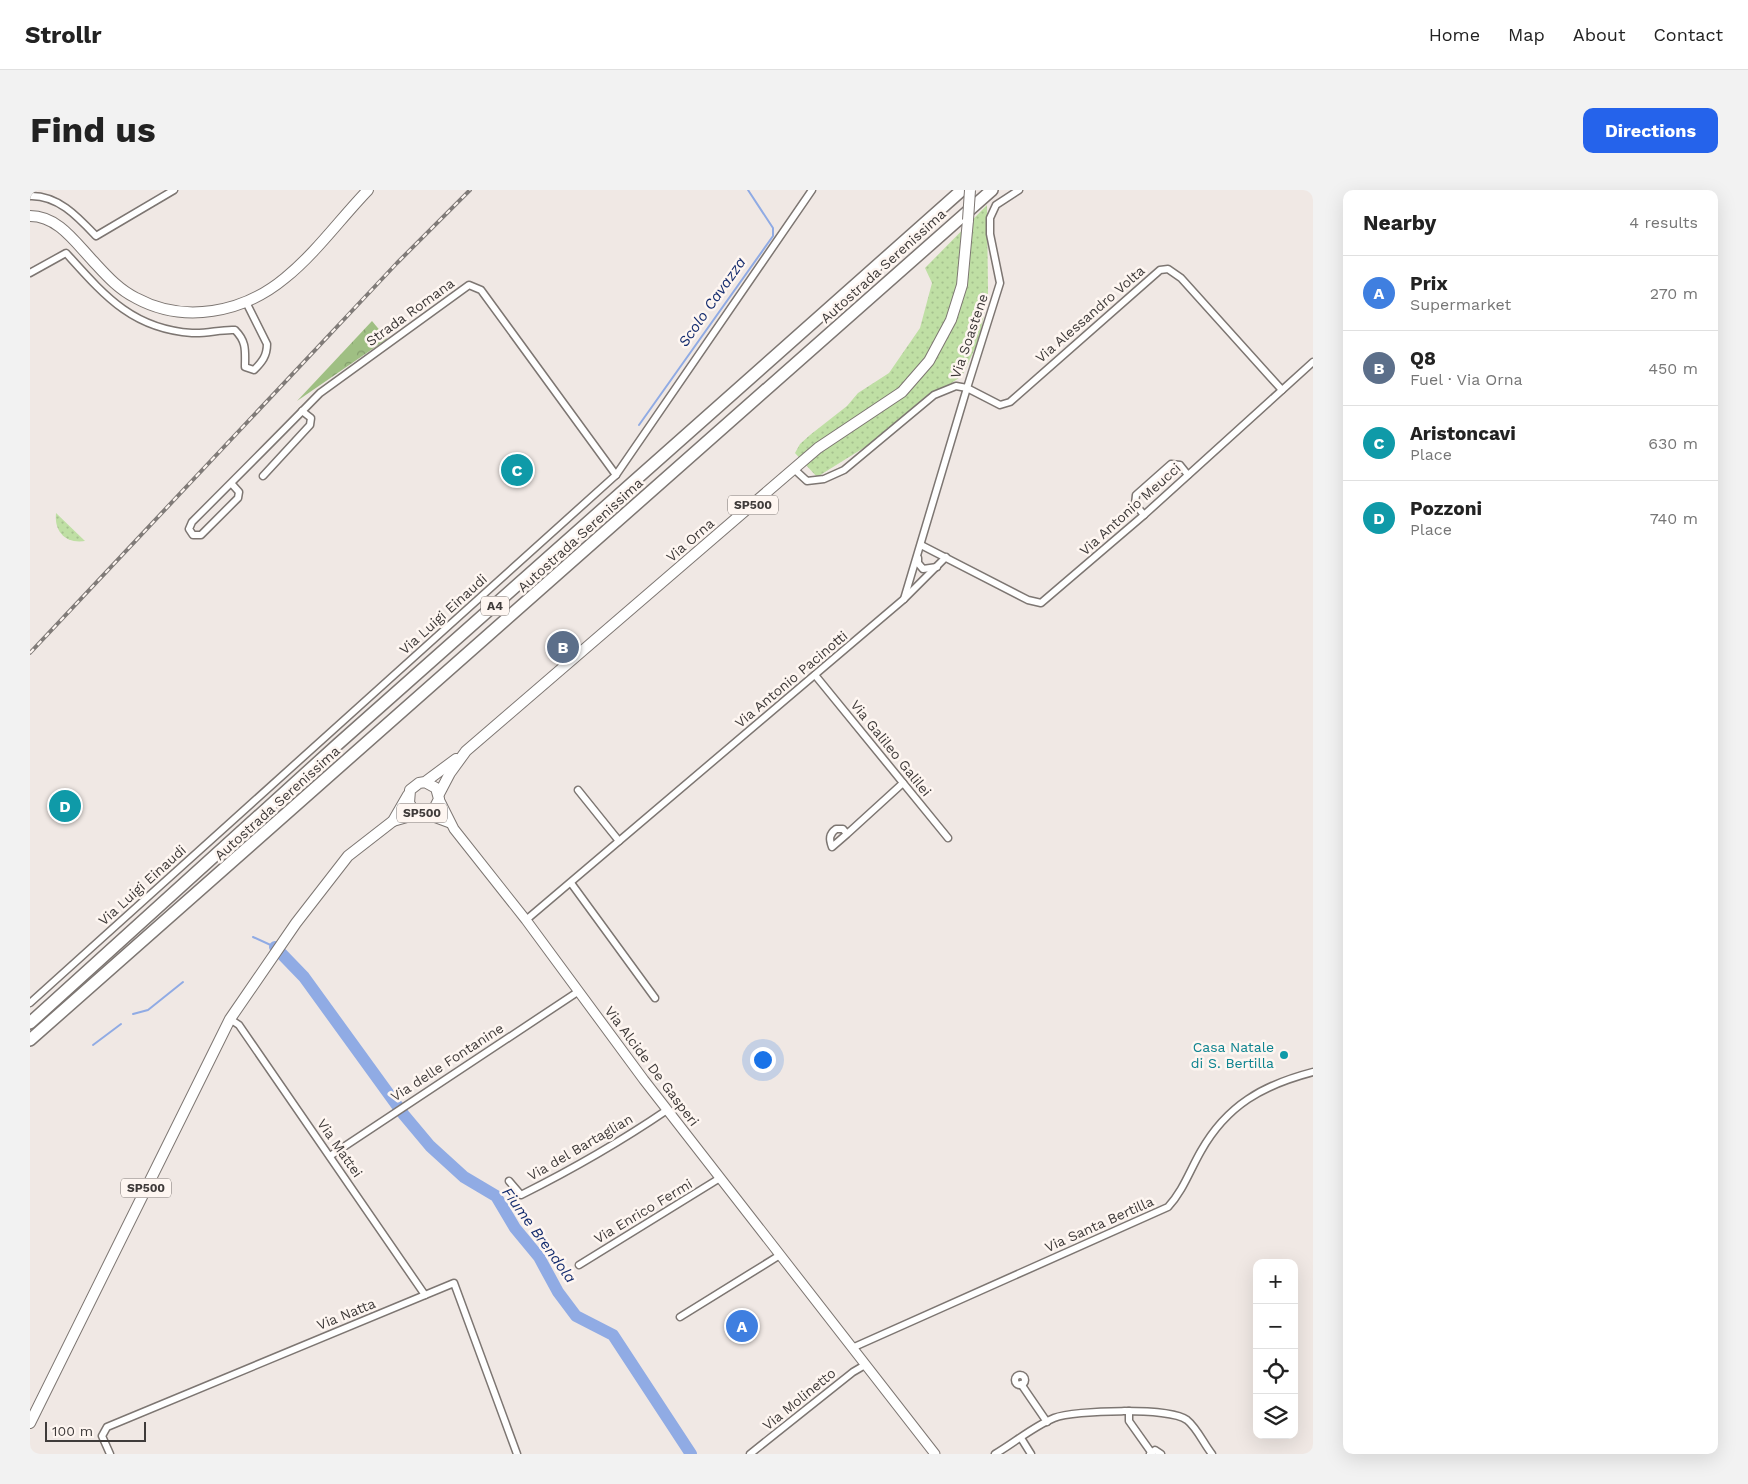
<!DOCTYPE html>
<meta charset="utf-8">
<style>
:root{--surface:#fff;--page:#f2f2f2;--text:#222;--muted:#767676;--line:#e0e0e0;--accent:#2563eb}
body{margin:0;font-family:"Work Sans",sans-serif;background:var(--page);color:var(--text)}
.controls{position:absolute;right:15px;bottom:15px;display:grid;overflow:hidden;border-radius:10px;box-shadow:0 5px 20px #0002}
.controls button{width:45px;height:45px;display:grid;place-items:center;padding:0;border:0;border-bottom:1px solid var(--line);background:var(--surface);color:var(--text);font:25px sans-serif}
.scale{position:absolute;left:15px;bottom:12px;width:101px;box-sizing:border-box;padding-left:5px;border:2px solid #3f3b3a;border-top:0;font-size:14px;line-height:18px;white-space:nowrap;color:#3f3b3a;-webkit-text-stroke:4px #fef6f1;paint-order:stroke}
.you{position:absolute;left:732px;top:869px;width:18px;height:18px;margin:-12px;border:4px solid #fff;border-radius:50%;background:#1a73e8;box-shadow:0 0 0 8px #1a73e833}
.badge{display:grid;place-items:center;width:32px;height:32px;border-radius:50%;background:var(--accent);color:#fff;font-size:16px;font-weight:700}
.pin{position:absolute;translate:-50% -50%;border:2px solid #fff;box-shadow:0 1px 5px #0006}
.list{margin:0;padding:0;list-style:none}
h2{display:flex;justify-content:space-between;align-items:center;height:65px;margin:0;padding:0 20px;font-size:21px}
h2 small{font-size:16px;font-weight:400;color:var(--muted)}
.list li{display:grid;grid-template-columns:32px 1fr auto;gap:15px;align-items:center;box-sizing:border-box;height:75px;padding:0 20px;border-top:1px solid var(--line)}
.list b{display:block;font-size:19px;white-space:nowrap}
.list p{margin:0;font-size:16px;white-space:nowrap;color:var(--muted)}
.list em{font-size:16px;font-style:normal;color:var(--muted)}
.icon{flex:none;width:28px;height:28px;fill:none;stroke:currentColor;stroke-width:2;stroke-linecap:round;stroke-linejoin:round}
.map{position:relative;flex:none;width:1283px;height:1264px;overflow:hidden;border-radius:10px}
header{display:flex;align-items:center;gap:30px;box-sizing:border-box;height:70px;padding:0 25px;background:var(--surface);border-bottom:1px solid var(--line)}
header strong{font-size:24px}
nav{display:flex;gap:28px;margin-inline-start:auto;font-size:18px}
.intro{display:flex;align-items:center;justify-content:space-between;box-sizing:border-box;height:120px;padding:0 30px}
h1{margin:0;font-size:35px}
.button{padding:12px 22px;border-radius:10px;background:var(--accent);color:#fff;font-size:18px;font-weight:700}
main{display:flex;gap:30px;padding:0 30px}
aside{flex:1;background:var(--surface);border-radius:10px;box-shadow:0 5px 20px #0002}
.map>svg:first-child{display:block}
</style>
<header>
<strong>Strollr</strong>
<nav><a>Home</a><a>Map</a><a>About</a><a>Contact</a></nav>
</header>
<div class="intro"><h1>Find us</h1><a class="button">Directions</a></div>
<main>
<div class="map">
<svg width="1283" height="1264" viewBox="0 0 1283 1264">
<defs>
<pattern id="grass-dots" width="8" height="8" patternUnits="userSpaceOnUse" patternTransform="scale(1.25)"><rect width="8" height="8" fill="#bfdfa4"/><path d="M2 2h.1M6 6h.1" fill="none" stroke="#a5c08e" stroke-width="1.8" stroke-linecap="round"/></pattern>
<pattern id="forest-crowns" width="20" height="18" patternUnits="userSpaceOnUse" patternTransform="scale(1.25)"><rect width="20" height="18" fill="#9fbf83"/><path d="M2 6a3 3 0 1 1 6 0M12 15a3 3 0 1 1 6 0" fill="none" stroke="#839c6c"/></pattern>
</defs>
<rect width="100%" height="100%" fill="#f0e8e4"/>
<g fill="url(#grass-dots)">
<polygon points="957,15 958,104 949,150 932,186 881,220 848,249 787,287 765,263 770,254 780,245 817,216 828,203 859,183 890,138 902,93 895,78"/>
<path d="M26,323l29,28c-19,3 -31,-9 -29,-28z"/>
</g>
<polygon fill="url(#forest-crowns)" points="342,131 357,149 267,211"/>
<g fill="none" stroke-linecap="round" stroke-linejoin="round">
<g stroke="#90abe4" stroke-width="2">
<polyline points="609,235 743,46 743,38 718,0"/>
<polyline points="223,747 245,757"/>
<polyline points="103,824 118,820 153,792"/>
<polyline points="63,855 91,834"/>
</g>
<polyline stroke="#90abe4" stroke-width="12" points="245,757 274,787 374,925 400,956 434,987 466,1006 485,1038 509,1067 528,1102 546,1126 583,1145 661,1264"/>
<defs>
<g id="street">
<path d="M0,6c28,-1 48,21 66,40l78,-46"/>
<path d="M0,83l36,-20c38,42 66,76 126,80 15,1 29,-4 43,-3 12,12 10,21 10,37l9,3c8,-8 13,-14 13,-26l-21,-42"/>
<polyline points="764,279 777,291 794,289 814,280 904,205 926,196 937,198 970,93 960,44 960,28 966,15 989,0"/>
<polyline points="233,286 280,235 281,228 272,221"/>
<path d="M201,293l8,9 -1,6 -37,37h-8l-4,-6 3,-7c43,-43 86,-86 128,-129l149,-108 12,5 135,185"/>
<polyline points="1114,325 1105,314 1106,305 1141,274 1150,275 1158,285"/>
<polyline points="891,355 998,410 1011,413 1114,325 1283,172"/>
<polyline points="888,368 888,373 893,379 907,377"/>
<polyline points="874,409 937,198 970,215 980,212 1130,80 1138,79 1151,88 1252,200"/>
<polyline points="785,485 918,648"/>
<polyline points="548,600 589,651"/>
<path d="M817,644l-15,13c-3,-8 -3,-13 4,-18h7l4,5 56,-51"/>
<polyline points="541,693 625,808"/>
<polyline points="496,730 874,409 916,367"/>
<polyline points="0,813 586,285 782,0"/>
<polyline points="200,829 209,835 395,1105"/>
<polyline points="300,966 549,801"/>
<path d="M479,991l12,14c50,-25 99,-53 146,-85"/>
<polyline points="549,1075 690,988"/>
<polyline points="650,1127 750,1065"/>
<path d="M822,1158l316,-141c15,-16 22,-37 33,-56 26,-46 62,-66 112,-79"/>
<circle cx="990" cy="1190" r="5"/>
<polyline points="991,1194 1017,1232"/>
<polyline points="1099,1221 1099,1231 1121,1262"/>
<polyline points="991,1248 1001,1264"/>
<polyline points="80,1264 72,1246 77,1237 424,1093 487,1264"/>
<polyline points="720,1264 823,1182 835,1175"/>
<path d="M965,1264c19,-11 39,-28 59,-36 21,-8 115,-11 133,2 10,8 17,24 25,34"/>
<polyline points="1120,1264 1125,1260 1131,1264"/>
</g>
<g id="secondary">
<polyline points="409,609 424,639 496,730 614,890 905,1264"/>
<polyline points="393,623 420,633"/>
</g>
<g id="primary">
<path d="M0,26c28,0 45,26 63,45 13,14 25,28 43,37 48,26 107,15 149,-20 31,-25 55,-59 83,-88"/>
<path d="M395,592l11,6 3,11 -5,10c-10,7 -19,4 -25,-6l1,-13 9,-7 6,-1 31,-23"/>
<polyline points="409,604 420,583 436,561 788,258 872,202 899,171 921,130 932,95 938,30"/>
<polyline points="363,631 391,623"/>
<polyline points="0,1233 200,829 266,733 318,666 363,631 378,605"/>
</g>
<g id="highway">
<polyline points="0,833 308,554 932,0"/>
<polyline points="0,850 962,0"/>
</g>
</defs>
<use href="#street" stroke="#7d7672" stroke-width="9"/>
<use href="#secondary" stroke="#7d7672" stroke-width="11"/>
<use href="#primary" stroke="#7d7672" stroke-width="12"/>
<use href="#highway" stroke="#7d7672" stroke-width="14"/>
<use href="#street" stroke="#fff" stroke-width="6"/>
<use href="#secondary" stroke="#fff" stroke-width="9"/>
<use href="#primary" stroke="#fff" stroke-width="10"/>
<use href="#highway" stroke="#fff" stroke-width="11"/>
<defs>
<polyline id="rail" points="0,463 367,73 440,0"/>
</defs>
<use href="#rail" stroke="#807b78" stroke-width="4"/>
<use href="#rail" stroke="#fef6f1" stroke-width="2" stroke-dasharray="5.5" stroke-linecap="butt"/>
<defs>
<polyline id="primary-bridge" points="938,30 940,0"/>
</defs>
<use href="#primary-bridge" stroke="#7d7672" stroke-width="12" stroke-linecap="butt"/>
<use href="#primary-bridge" stroke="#fff" stroke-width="10"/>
</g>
<circle fill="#0f9aa8" stroke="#fef6f1" stroke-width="2" cx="1254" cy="865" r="5"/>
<g text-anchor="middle" stroke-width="5" stroke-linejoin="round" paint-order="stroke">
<g fill="#fef6f1" stroke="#787371" stroke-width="1">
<rect x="698" y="305.5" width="50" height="19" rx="4"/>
<rect x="451" y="406.5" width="28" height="19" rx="4"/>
<rect x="367" y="613.5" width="50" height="19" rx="4"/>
<rect x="91" y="988.5" width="50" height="19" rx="4"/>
</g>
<g font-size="12" font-weight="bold" fill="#3f3b3a">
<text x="723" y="319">SP500</text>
<text x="465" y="420">A4</text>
<text x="392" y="627">SP500</text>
<text x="116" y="1002">SP500</text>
</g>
<g font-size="14" fill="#3f3b3a" stroke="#fef6f1">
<text transform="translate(853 76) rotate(-42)" y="5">Autostrada Serenissima</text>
<text transform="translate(380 122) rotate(-36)" y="5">Strada Romana</text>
<text transform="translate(1060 124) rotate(-41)" y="5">Via Alessandro Volta</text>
<text transform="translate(939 146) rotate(-71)" y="5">Via Soastene</text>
<text transform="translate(1100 319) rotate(-42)" y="5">Via Antonio Meucci</text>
<text transform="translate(550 345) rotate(-42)" y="5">Autostrada Serenissima</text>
<text transform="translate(660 350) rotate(-41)" y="5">Via Orna</text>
<text transform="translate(413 424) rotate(-42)" y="5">Via Luigi Einaudi</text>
<text transform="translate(761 489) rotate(-40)" y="5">Via Antonio Pacinotti</text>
<text transform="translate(861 558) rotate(51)" y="5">Via Galileo Galilei</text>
<text transform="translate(247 613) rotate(-42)" y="5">Autostrada Serenissima</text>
<text transform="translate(112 695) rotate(-42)" y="5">Via Luigi Einaudi</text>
<text transform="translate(417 872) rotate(-33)" y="5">Via delle Fontanine</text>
<text transform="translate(622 876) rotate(53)" y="5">Via Alcide De Gasperi</text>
<text transform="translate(550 957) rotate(-30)" y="5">Via del Bartaglian</text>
<text transform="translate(310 958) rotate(55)" y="5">Via Mattei</text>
<text transform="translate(613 1021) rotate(-31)" y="5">Via Enrico Fermi</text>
<text transform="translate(1069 1034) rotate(-24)" y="5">Via Santa Bertilla</text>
<text transform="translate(316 1124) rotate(-22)" y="5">Via Natta</text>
<text transform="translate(769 1209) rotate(-39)" y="5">Via Molinetto</text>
</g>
<g font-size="14" fill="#0d838f" stroke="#fef6f1" text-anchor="end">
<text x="1244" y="862">Casa Natale<tspan x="1244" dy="16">di S. Bertilla</tspan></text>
</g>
<g font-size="15" font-style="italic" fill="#152d6f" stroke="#fef6f1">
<text transform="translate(682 112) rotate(-55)" y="5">Scolo Cavazza</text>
<text transform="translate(509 1045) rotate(54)" y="5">Fiume Brendola</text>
</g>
</g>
</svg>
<div class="controls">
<button>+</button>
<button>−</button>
<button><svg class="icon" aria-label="locate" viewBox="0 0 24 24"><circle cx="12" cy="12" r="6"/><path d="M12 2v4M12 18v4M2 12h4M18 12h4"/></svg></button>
<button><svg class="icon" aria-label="layers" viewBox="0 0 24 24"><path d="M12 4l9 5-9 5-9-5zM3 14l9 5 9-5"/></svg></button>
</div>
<div class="scale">100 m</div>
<div class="you"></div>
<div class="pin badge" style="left:712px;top:1136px;background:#3f7fe0">A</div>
<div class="pin badge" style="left:533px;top:457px;background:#5c6f8a">B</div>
<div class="pin badge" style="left:487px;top:280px;background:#0f9aa8">C</div>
<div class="pin badge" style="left:35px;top:616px;background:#0f9aa8">D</div>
</div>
<aside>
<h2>Nearby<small>4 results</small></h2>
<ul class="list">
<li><span class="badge" style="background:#3f7fe0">A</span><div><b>Prix</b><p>Supermarket</p></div><em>270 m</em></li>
<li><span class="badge" style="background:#5c6f8a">B</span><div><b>Q8</b><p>Fuel · Via Orna</p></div><em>450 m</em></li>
<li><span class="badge" style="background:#0f9aa8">C</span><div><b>Aristoncavi</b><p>Place</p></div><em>630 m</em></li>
<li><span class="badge" style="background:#0f9aa8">D</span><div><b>Pozzoni</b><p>Place</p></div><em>740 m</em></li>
</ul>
</aside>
</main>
